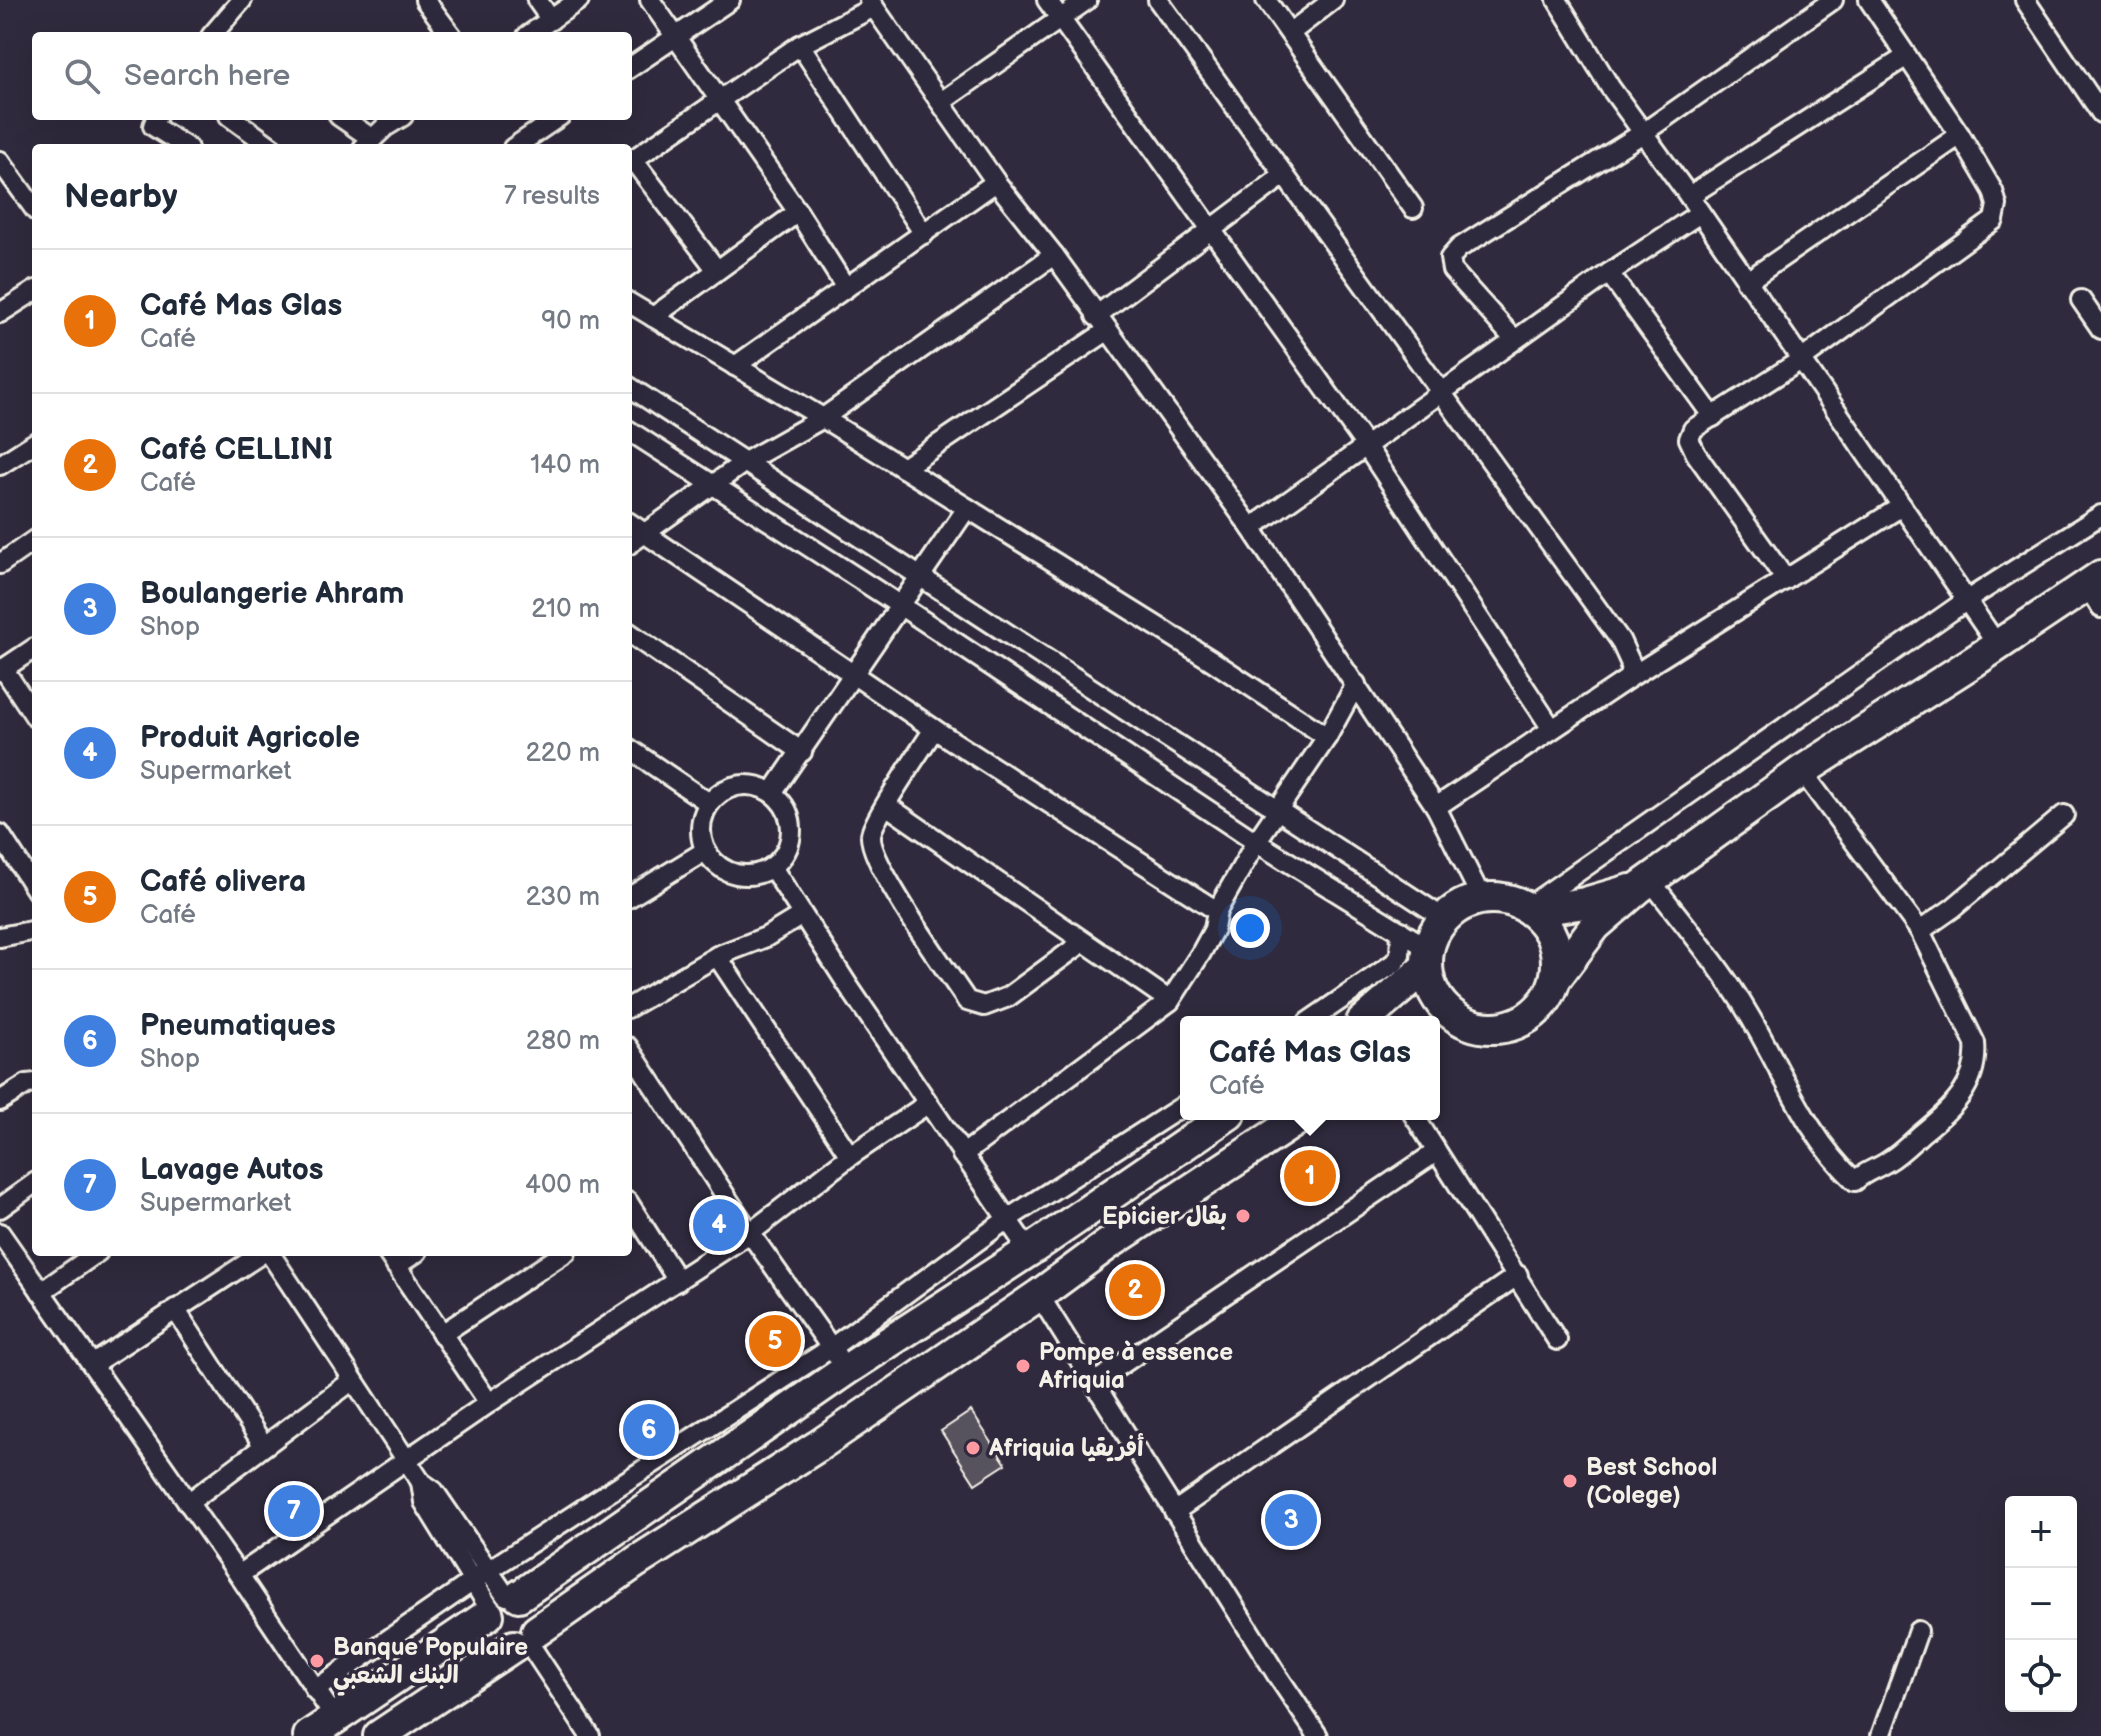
<!DOCTYPE html>
<meta charset="utf-8">
<style>
:root{--surface:#fff;--page:#f6f6f7;--text:#1f2937;--muted:#747a83;--line:#e0e1e3;--accent:#7c3aed}
body{margin:0;font-family:"Balsamiq Sans","Playpen Sans Arabic",sans-serif;background:var(--page);color:var(--text)}
.controls{position:absolute;right:24px;bottom:24px;display:grid;overflow:hidden;border-radius:8px;box-shadow:0 8px 32px #0002}
.controls button{width:72px;height:72px;display:grid;place-items:center;padding:0;border:0;border-bottom:2px solid var(--line);background:var(--surface);color:var(--text);font:40px sans-serif}
.you{position:absolute;left:1250px;top:928px;width:28px;height:28px;margin:-20px;border:6px solid #fff;border-radius:50%;background:#1a73e8;box-shadow:0 0 0 12px #1a73e833}
.badge{display:grid;place-items:center;width:52px;height:52px;border-radius:50%;background:var(--accent);color:#fff;font-size:26px;font-weight:700}
.pin{position:absolute;translate:-50% -50%;border:4px solid #fff;box-shadow:0 2px 8px #0006}
.popup{position:absolute;left:1180px;top:1016px;width:260px;height:104px;box-sizing:border-box;display:grid;place-content:center;border-radius:8px;background:var(--surface);filter:drop-shadow(0 2px 6px #0005);font-size:26px;white-space:nowrap;color:var(--muted)}
.popup b{font-size:30px;color:var(--text)}
.popup::after{content:'';position:absolute;left:50%;top:100%;margin-left:-16px;border:16px solid transparent;border-top-color:var(--surface)}
.list{margin:0;padding:0;list-style:none}
h2{display:flex;justify-content:space-between;align-items:center;height:104px;margin:0;padding:0 32px;font-size:34px}
h2 small{font-size:26px;font-weight:400;color:var(--muted)}
.list li{display:grid;grid-template-columns:52px 1fr auto;gap:24px;align-items:center;box-sizing:border-box;height:144px;padding:0 32px;border-top:2px solid var(--line)}
.list b{display:block;font-size:30px;white-space:nowrap}
.list p{margin:0;font-size:26px;white-space:nowrap;color:var(--muted)}
.list em{font-size:26px;font-style:normal;color:var(--muted)}
.icon{flex:none;width:44px;height:44px;fill:none;stroke:currentColor;stroke-width:2;stroke-linecap:round;stroke-linejoin:round}
.map{position:relative;flex:none;width:2101px;height:1736px;overflow:hidden}
.search{position:absolute;background:var(--surface);box-shadow:0 8px 32px #0002;left:32px;top:32px;width:600px;height:88px;display:flex;align-items:center;gap:20px;box-sizing:border-box;padding:0 28px;border-radius:8px;color:var(--muted);font-size:30px}
.panel{position:absolute;background:var(--surface);box-shadow:0 8px 32px #0002;left:32px;top:144px;width:600px;height:1112px;border-radius:8px}
.map>svg:first-child{display:block}
</style>
<div class="map">
<svg width="2101" height="1736" viewBox="0 0 2101 1736">
<rect width="100%" height="100%" fill="#2f2a3d"/>
<filter id="ink" filterUnits="userSpaceOnUse"><feTurbulence type="fractalNoise" baseFrequency=".0125" numOctaves="2"/><feDisplacementMap in="SourceGraphic" scale="16" xChannelSelector="R" yChannelSelector="G"/><feConvolveMatrix kernelMatrix="1 2 1 2 8 2 1 2 1" color-interpolation-filters="sRGB"/></filter>
<g filter="url(#ink)">
<polygon fill="#56525f" stroke="#f4f1e8" stroke-width="2" points="971,1411 1006,1464 975,1484 941,1431"/>
<g fill="none" stroke-linecap="round" stroke-linejoin="round">
<defs>
<g id="minor">
<polyline points="425,0 452,36"/>
<polyline points="537,0 551,20"/>
<polyline points="650,0 798,212 846,288"/>
<polyline points="869,0 996,182 1054,255 1251,528 1436,807 1482,899"/>
<polyline points="1047,0 1366,446 1552,729"/>
<polyline points="1158,0 1620,640 1631,664 1629,678"/>
<polyline points="1266,0 1413,208"/>
<polyline points="1557,0 1610,87 1689,196 1998,646"/>
<polyline points="2025,0 2101,113"/>
<polyline points="1290,33 1333,0"/>
<polyline points="211,36 242,0"/>
<polyline points="527,36 579,0"/>
<polyline points="800,45 924,234"/>
<polyline points="628,69 730,0"/>
<polyline points="941,102 1087,0"/>
<polyline points="157,116 153,126 188,148"/>
<polyline points="229,116 273,148"/>
<polyline points="339,116 371,138"/>
<polyline points="363,148 385,127 403,116"/>
<polyline points="513,148 560,116"/>
<polyline points="633,160 716,269"/>
<polyline points="0,161 36,211"/>
<polyline points="628,163 800,45 874,7"/>
<polyline points="1689,196 1907,56"/>
<polyline points="1609,273 1713,417"/>
<polyline points="1746,282 1960,135"/>
<polyline points="2081,300 2101,329"/>
<polyline points="628,302 823,418 1211,660 1327,737"/>
<polyline points="0,313 36,290"/>
<polyline points="1096,316 1284,175"/>
<polyline points="653,317 798,212"/>
<polyline points="1514,339 1452,270 1450,258 1459,248 1643,133 1833,0"/>
<polyline points="735,366 996,182"/>
<polyline points="628,386 1445,919"/>
<polyline points="628,430 901,606 1256,842 1429,949"/>
<polyline points="0,465 36,442"/>
<polyline points="903,468 1107,331"/>
<polyline points="628,522 934,729 1217,911"/>
<polyline points="1251,528 1609,273 1700,213"/>
<polyline points="628,545 745,462 823,418 1054,255"/>
<polyline points="0,564 36,539"/>
<polyline points="1786,580 1696,454 1689,439 1693,429 1801,360 1994,220 1997,205 1993,191 1960,135 1869,0"/>
<polyline points="2087,586 2101,608"/>
<polyline points="628,632 802,752"/>
<polyline points="3,668 36,718"/>
<polyline points="0,671 36,647"/>
<path d="M934,729c-11,18 -62,91 -63,106 -3,28 77,137 96,166l17,5 24,-9 75,-55"/>
<polyline points="628,748 709,803"/>
<polyline points="1802,771 1920,931"/>
<circle cx="746" cy="830" r="45"/>
<polyline points="772,793 967,508"/>
<polyline points="886,805 1170,1001"/>
<polyline points="1436,807 1629,678 1902,506"/>
<polyline points="0,834 36,890"/>
<polyline points="772,867 849,987 1029,1251"/>
<path d="M1650,880c34,44 71,87 99,135 33,55 58,122 106,166 9,-9 21,-12 32,-19 12,-7 23,-18 34,-28 30,-24 58,-49 54,-91l-55,-112 33,-23 111,-93"/>
<polyline points="628,898 705,851"/>
<polyline points="1529,906 1967,600 2101,515"/>
<polyline points="0,937 36,930"/>
<polyline points="717,956 850,1156"/>
<polyline points="628,1008 717,956 766,937 802,915"/>
<polyline points="1308,1022 1394,963 1400,955 1401,931"/>
<polyline points="628,1047 750,1233 837,1356"/>
<polyline points="0,1101 27,1084 36,1083"/>
<polyline points="1413,1114 1557,1340"/>
<polyline points="962,1155 1170,1001 1201,953 1214,929 1217,911 1256,842 1327,737 1356,684"/>
<polyline points="628,1202 678,1281"/>
<polyline points="0,1208 36,1182"/>
<polyline points="0,1233 239,1575 335,1718"/>
<polyline points="269,1252 421,1482 434,1491 506,1596"/>
<polyline points="387,1252 489,1403"/>
<polyline points="396,1266 417,1252"/>
<polyline points="41,1292 98,1252"/>
<polyline points="1039,1295 1277,1675 1318,1736"/>
<polyline points="175,1309 264,1446"/>
<polyline points="442,1334 566,1252"/>
<polyline points="93,1364 264,1252"/>
<polyline points="1094,1383 1436,1152"/>
<polyline points="421,1482 424,1502 490,1609"/>
<polyline points="188,1503 353,1380"/>
<polyline points="1174,1512 1518,1275"/>
<polyline points="239,1575 489,1403 750,1233 850,1156 927,1104"/>
<polyline points="528,1642 590,1736"/>
<polyline points="315,1690 489,1570 831,1348 1006,1220 1186,1104"/>
<polyline points="1881,1736 1918,1631"/>
</g>
<g id="primary">
<circle cx="1492" cy="963" r="65"/>
<polyline points="1531,911 1585,903 1630,890"/>
<polyline points="1556,978 1595,926 1640,887 1802,771 1973,662 2101,576"/>
<polyline points="1362,1022 1427,966"/>
<polyline points="519,1596 846,1370 1029,1251 1229,1114"/>
<polyline points="537,1631 636,1562 818,1446 1039,1295 1107,1245 1306,1114"/>
<polyline points="309,1736 488,1615"/>
<polyline points="379,1736 514,1646"/>
</g>
</defs>
<use href="#minor" stroke="#f4f1e8" stroke-width="24"/>
<use href="#primary" stroke="#f4f1e8" stroke-width="36"/>
<use href="#minor" stroke="#2f2a3d" stroke-width="18"/>
<use href="#primary" stroke="#2f2a3d" stroke-width="30"/>
</g>
</g>
<g fill="#ff9aa2" stroke="#2f2a3d" stroke-width="3">
<circle cx="1243" cy="1216" r="8"/>
<circle cx="1023" cy="1366" r="8"/>
<circle cx="973" cy="1448" r="8"/>
<circle cx="1570" cy="1481" r="8"/>
<circle cx="317" cy="1661" r="8"/>
</g>
<g text-anchor="middle" stroke-width="7" stroke-linejoin="round" paint-order="stroke">
<g font-size="24" font-weight="bold" fill="#f4f1e8" stroke="#2f2a3d" text-anchor="start">
<text x="1227" y="1224" text-anchor="end">Epicier بقال</text>
<text x="1039" y="1360">Pompe à essence<tspan x="1039" dy="28">Afriquia</tspan></text>
<text x="989" y="1456">Afriquia أفريقيا</text>
<text x="1586" y="1475">Best School<tspan x="1586" dy="28">(Colege)</tspan></text>
<text x="333" y="1655">Banque Populaire<tspan x="333" dy="28">البنك الشعبي</tspan></text>
</g>
</g>
</svg>
<div class="controls">
<button>+</button>
<button>−</button>
<button><svg class="icon" aria-label="locate" viewBox="0 0 24 24"><circle cx="12" cy="12" r="6"/><path d="M12 2v4M12 18v4M2 12h4M18 12h4"/></svg></button>
</div>
<div class="you"></div>
<div class="pin badge" style="left:1310px;top:1176px;background:#e8710a">1</div>
<div class="popup"><b>Café Mas Glas</b>Café</div>
<div class="pin badge" style="left:1135px;top:1290px;background:#e8710a">2</div>
<div class="pin badge" style="left:1291px;top:1520px;background:#3f7fe0">3</div>
<div class="pin badge" style="left:719px;top:1225px;background:#3f7fe0">4</div>
<div class="pin badge" style="left:775px;top:1341px;background:#e8710a">5</div>
<div class="pin badge" style="left:649px;top:1430px;background:#3f7fe0">6</div>
<div class="pin badge" style="left:294px;top:1511px;background:#3f7fe0">7</div>
<div class="search"><svg class="icon" aria-label="search" viewBox="0 0 24 24"><circle cx="10" cy="10" r="6"/><path d="M15 15l6 6"/></svg>Search here</div>
<section class="panel">
<h2>Nearby<small>7 results</small></h2>
<ul class="list">
<li><span class="badge" style="background:#e8710a">1</span><div><b>Café Mas Glas</b><p>Café</p></div><em>90 m</em></li>
<li><span class="badge" style="background:#e8710a">2</span><div><b>Café CELLINI</b><p>Café</p></div><em>140 m</em></li>
<li><span class="badge" style="background:#3f7fe0">3</span><div><b>Boulangerie Ahram</b><p>Shop</p></div><em>210 m</em></li>
<li><span class="badge" style="background:#3f7fe0">4</span><div><b>Produit Agricole</b><p>Supermarket</p></div><em>220 m</em></li>
<li><span class="badge" style="background:#e8710a">5</span><div><b>Café olivera</b><p>Café</p></div><em>230 m</em></li>
<li><span class="badge" style="background:#3f7fe0">6</span><div><b>Pneumatiques</b><p>Shop</p></div><em>280 m</em></li>
<li><span class="badge" style="background:#3f7fe0">7</span><div><b>Lavage Autos</b><p>Supermarket</p></div><em>400 m</em></li>
</ul>
</section>
</div>
